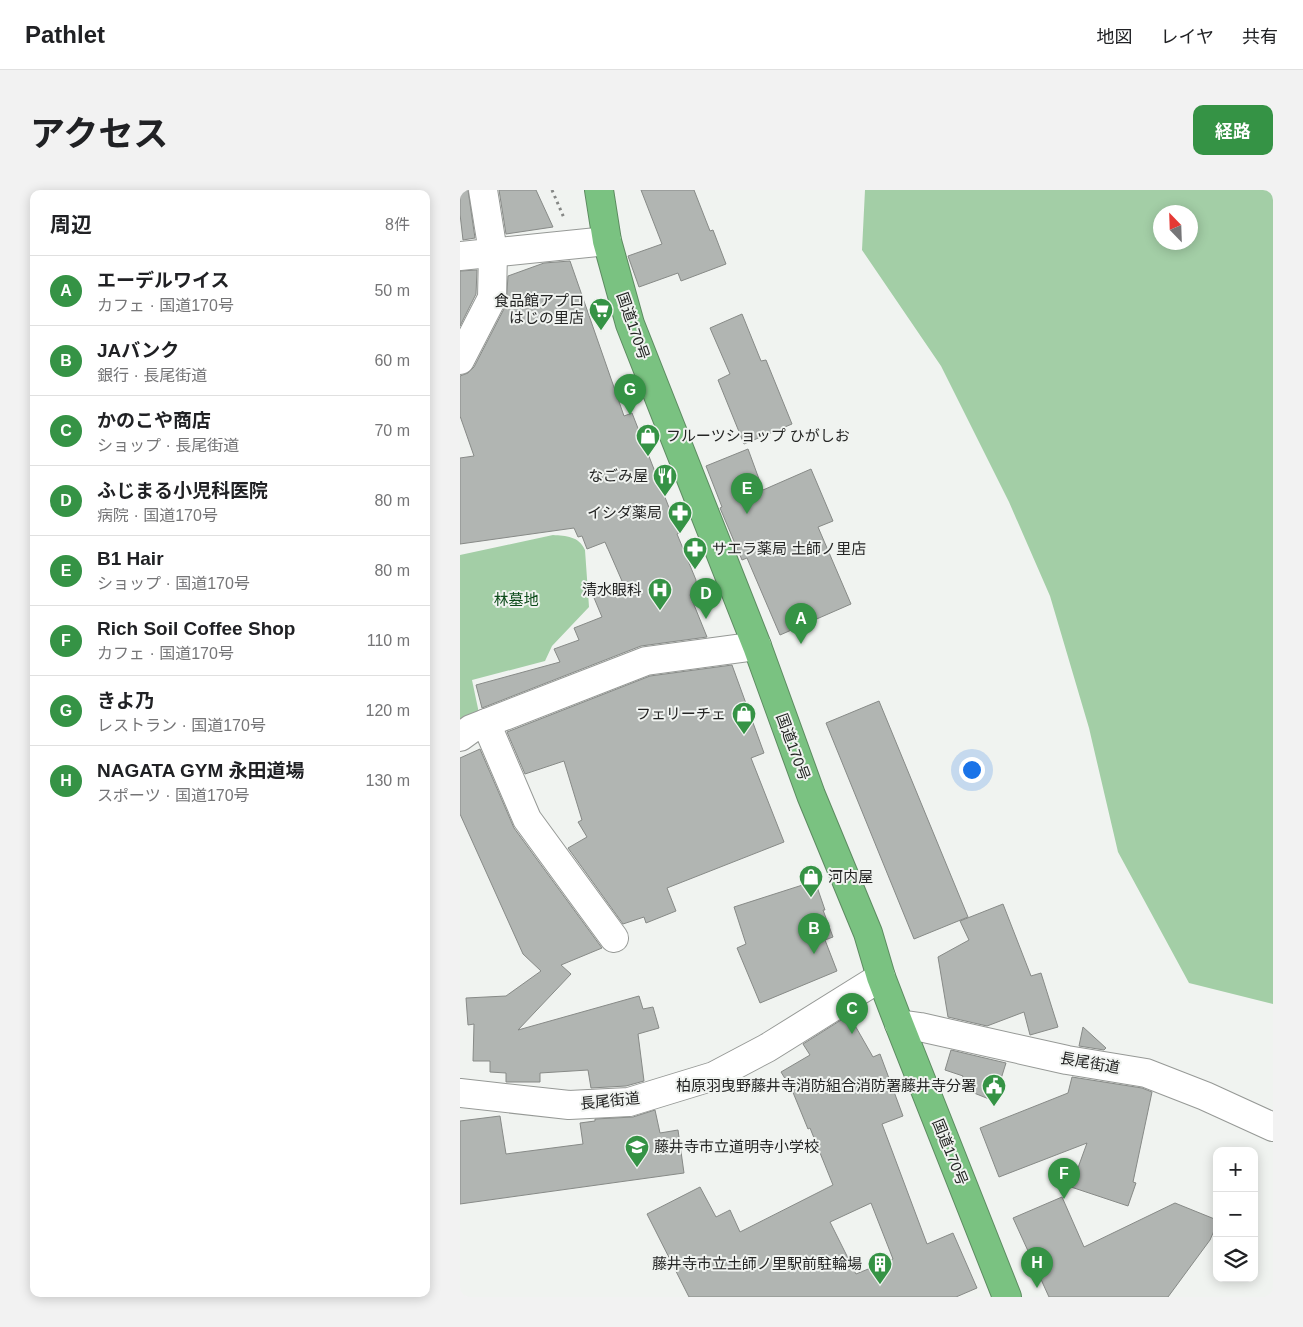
<!DOCTYPE html>
<html lang="ja">
<meta charset="utf-8">
<style>
:root{--surface:#fff;--page:#f2f2f2;--text:#202124;--muted:#757577;--line:#e0e0e0;--accent:#359345}
body{margin:0;font-family:Helvetica,"Noto Sans JP",sans-serif;background:var(--page);color:var(--text)}
.controls{position:absolute;right:15px;bottom:15px;display:grid;overflow:hidden;border-radius:10px;box-shadow:0 2px 12px #0003}
.controls button{width:45px;height:45px;display:grid;place-items:center;padding:0;border:0;border-bottom:1px solid var(--line);background:var(--surface);color:var(--text);font:25px sans-serif}
.compass{position:absolute;left:693px;top:15px;width:45px;height:45px;border-radius:50%;background:var(--surface);box-shadow:0 2px 12px #0003;rotate:337deg}
.you{position:absolute;left:511px;top:579px;width:18px;height:18px;margin:-12px;border:4px solid #fff;border-radius:50%;background:#1a73e8;box-shadow:0 0 0 8px #1a73e833}
.badge{display:grid;place-items:center;width:32px;height:32px;border-radius:50%;background:var(--accent);color:#fff;font-size:16px;font-weight:700}
.pin{position:absolute;translate:-50% -41px;filter:drop-shadow(0 1px 2px #0008)}
.pin::after{content:'';position:absolute;top:26px;width:18px;height:15px;background:inherit;clip-path:polygon(0 0,100% 0,50% 100%)}
.list{margin:0;padding:0;list-style:none}
h2{display:flex;justify-content:space-between;align-items:center;height:65px;margin:0;padding:0 20px;font-size:21px}
h2 small{font-size:16px;font-weight:400;color:var(--muted)}
.list li{display:grid;grid-template-columns:32px 1fr auto;gap:15px;align-items:center;box-sizing:border-box;height:70px;padding:0 20px;border-top:1px solid var(--line)}
.list b{display:block;font-size:19px;white-space:nowrap}
.list p{margin:0;font-size:16px;white-space:nowrap;color:var(--muted)}
.list em{font-size:16px;font-style:normal;color:var(--muted)}
.icon{flex:none;width:28px;height:28px;fill:none;stroke:currentColor;stroke-width:2;stroke-linecap:round;stroke-linejoin:round}
.map{position:relative;flex:none;width:813px;height:1107px;overflow:hidden;border-radius:10px}
header{display:flex;align-items:center;gap:30px;box-sizing:border-box;height:70px;padding:0 25px;background:var(--surface);border-bottom:1px solid var(--line)}
header strong{font-size:24px}
nav{display:flex;gap:28px;margin-inline-start:auto;font-size:18px}
.intro{display:flex;align-items:center;justify-content:space-between;box-sizing:border-box;height:120px;padding:0 30px}
h1{margin:0;font-size:35px}
.button{padding:12px 22px;border-radius:10px;background:var(--accent);color:#fff;font-size:18px;font-weight:700}
main{display:flex;gap:30px;padding:0 30px}
aside{flex:1;background:var(--surface);border-radius:10px;box-shadow:0 2px 12px #0003}
.map>svg:first-child{display:block}
</style>
<header>
<strong>Pathlet</strong>
<nav><a>地図</a><a>レイヤ</a><a>共有</a></nav>
</header>
<div class="intro"><h1>アクセス</h1><a class="button">経路</a></div>
<main>
<aside>
<h2>周辺<small>8件</small></h2>
<ul class="list">
<li><span class="badge">A</span><div><b>エーデルワイス</b><p>カフェ · 国道170号</p></div><em>50 m</em></li>
<li><span class="badge">B</span><div><b>JAバンク</b><p>銀行 · 長尾街道</p></div><em>60 m</em></li>
<li><span class="badge">C</span><div><b>かのこや商店</b><p>ショップ · 長尾街道</p></div><em>70 m</em></li>
<li><span class="badge">D</span><div><b>ふじまる小児科医院</b><p>病院 · 国道170号</p></div><em>80 m</em></li>
<li><span class="badge">E</span><div><b>B1 Hair</b><p>ショップ · 国道170号</p></div><em>80 m</em></li>
<li><span class="badge">F</span><div><b>Rich Soil Coffee Shop</b><p>カフェ · 国道170号</p></div><em>110 m</em></li>
<li><span class="badge">G</span><div><b>きよ乃</b><p>レストラン · 国道170号</p></div><em>120 m</em></li>
<li><span class="badge">H</span><div><b>NAGATA GYM 永田道場</b><p>スポーツ · 国道170号</p></div><em>130 m</em></li>
</ul>
</aside>
<div class="map">
<svg width="813" height="1107" viewBox="0 0 813 1107">
<rect width="100%" height="100%" fill="#f0f3f0"/>
<g fill="#a3cea6" fill-rule="evenodd">
<path d="M405,0h408v814l-84,-21 -71,-131 -29,-124 -39,-132 -41,-94 -68,-136 -79,-116zM701,22h30v30h-30z"/>
<path d="M93,345c13,1 26,1 32,15l4,57 -37,39 -7,15 -73,19 8,38 -20,10v-173z"/>
</g>
<g fill="#b1b5b2" stroke="#878a87" fill-rule="evenodd">
<polygon points="0,0 8,0 15,48 3,50 0,24"/>
<polygon points="39,0 76,0 93,37 46,44"/>
<polygon points="181,0 234,0 250,41 253,40 266,74 221,91 218,83 179,97 168,66 202,54"/>
<polygon points="110,71 164,226 172,223 219,343 217,344 236,390 236,395 230,405 247,447 181,456 22,518 16,495 100,472 94,459 119,450 114,438 142,427 132,403 162,391 145,352 127,359 122,346 118,347 114,338 0,354 0,268 14,266 0,226 0,186 8,183 14,177 46,115 48,86 84,73"/>
<polygon points="17,80 16,104 0,136 0,81"/>
<polygon points="282,124 301,171 306,170 332,234 284,254 258,190 270,184 250,138"/>
<polygon points="288,259 303,300 351,279 373,331 358,337 391,414 320,445 287,368 282,370 260,318 262,317 246,276"/>
<polygon points="272,475 304,563 291,568 324,652 207,698 216,721 186,733 184,727 163,734 108,658 127,647 118,632 122,630 104,571 65,584 47,542 190,486"/>
<polygon points="419,511 508,727 454,749 366,533"/>
<polygon points="20,559 54,638 142,758 101,775 111,784 58,840 179,806 183,819 193,817 199,838 178,844 184,891 166,896 131,898 128,880 80,883 80,892 46,892 46,883 30,882 30,871 13,871 14,834 8,835 6,808 46,806 81,781 63,764 0,624 0,568"/>
<polygon points="355,691 365,720 363,720 373,747 365,750 377,781 300,813 277,758 286,754 274,717"/>
<polygon points="543,714 571,786 581,783 598,837 570,845 564,822 527,836 488,827 478,767 509,750 500,731"/>
<path d="M389,825l24,42 7,-3 23,62 -21,8 45,120 26,-11 24,55 -21,9h-267l-42,-83 53,-27 16,30 14,-7 10,22 93,-47 -23,-57 -2,1 -16,-39 -11,-18 29,-17 -7,-11zM411,1013l22,56 -37,15 -26,-52z"/>
<polygon points="623,837 646,858 644,860 619,856"/>
<polygon points="491,860 546,873 534,911 499,897 503,886 485,880"/>
<polygon points="612,887 682,898 692,902 673,992 676,993 668,1016 611,997 627,953 539,987 520,938 608,903"/>
<polygon points="195,920 200,943 218,940 224,983 0,1014 0,931 40,926 46,964 123,954 120,933 135,931 135,929 173,927"/>
<polygon points="602,1007 624,1057 715,1013 757,1030 757,1034 750,1050 708,1107 589,1107 553,1028"/>
</g>
<g fill="none" stroke-linecap="round" stroke-linejoin="round">
<defs>
<g id="minor">
<polyline points="0,66 147,51"/>
<polyline points="0,170 32,108 33,62 23,0"/>
<polyline points="26,533 67,629 154,748"/>
<polyline points="0,547 11,539 186,471 297,456"/>
<polyline points="439,834 460,837 607,870 686,883 745,906 813,937"/>
<polyline points="0,903 109,915 169,912 254,886 307,858 421,787"/>
</g>
<polyline id="highway" points="139,0 147,51 170,134 297,456 351,605 408,743 421,787 439,834 547,1107"/>
</defs>
<use href="#minor" stroke="#969996" stroke-width="30"/>
<use href="#highway" stroke="#5c8b60" stroke-width="30"/>
<polyline stroke="#858785" stroke-width="3" stroke-dasharray="2.5 4" stroke-linecap="butt" points="92,0 104,28"/>
<use href="#minor" stroke="#fff" stroke-width="28"/>
<use href="#highway" stroke="#7ac281" stroke-width="28"/>
</g>
<defs>
<symbol id="supermarket-pin" viewBox="-11 -11 22 30"><path d="M0 17L-7.5 6A9.5 9.5 0 1 1 7.5 6Z" fill="#359345" stroke="#f0f3f0"/><path d="M-6-5.5h2.5l.6 2H6L4.5 2H-2.5L-4.4-4H-6ZM-1.5 3.2a1.3 1.3 0 1 0 .1 0ZM3 3.2a1.3 1.3 0 1 0 .1 0Z" fill="#fff"/></symbol>
<symbol id="shop-pin" viewBox="-11 -11 22 30"><path d="M0 17L-7.5 6A9.5 9.5 0 1 1 7.5 6Z" fill="#359345" stroke="#f0f3f0"/><path d="M-5-2.5h2.3a2.7 3.5 0 0 1 5.4 0H5L5.5 6h-11ZM-1.5-2.5h3a1.5 2.3 0 0 0-3 0Z" fill="#fff"/></symbol>
<symbol id="restaurant-pin" viewBox="-11 -11 22 30"><path d="M0 17L-7.5 6A9.5 9.5 0 1 1 7.5 6Z" fill="#359345" stroke="#f0f3f0"/><path d="M-5-6h1v4h1v-4h1v4h1v-4h1v5L-1.5 .5V6h-2V.5L-5-1ZM5-6V6H3V1.5H1.5Q1.5-4 5-6Z" fill="#fff"/></symbol>
<symbol id="pharmacy-pin" viewBox="-11 -11 22 30"><path d="M0 17L-7.5 6A9.5 9.5 0 1 1 7.5 6Z" fill="#359345" stroke="#f0f3f0"/><path d="M-2-6h4v4h4v4h-4v4h-4v-4h-4v-4h4Z" fill="#fff"/></symbol>
<symbol id="hospital-pin" viewBox="-11 -11 22 30"><path d="M0 17L-7.5 6A9.5 9.5 0 1 1 7.5 6Z" fill="#359345" stroke="#f0f3f0"/><path d="M-5-5h3v3.5h4V-5h3V5h-3V1.5h-4V5h-3Z" fill="#fff"/></symbol>
<symbol id="civic-pin" viewBox="-11 -11 22 30"><path d="M0 17L-7.5 6A9.5 9.5 0 1 1 7.5 6Z" fill="#359345" stroke="#f0f3f0"/><path d="M-.6-6.5H3V-4.5H.6V-3L4-1V1h2V6H-6V1h2V-1L-.6-3ZM-1.2 2.5V6h2.4V2.5Z" fill="#fff"/></symbol>
<symbol id="school-pin" viewBox="-11 -11 22 30"><path d="M0 17L-7.5 6A9.5 9.5 0 1 1 7.5 6Z" fill="#359345" stroke="#f0f3f0"/><path d="M0-5L7-2L0 1L-7-2ZM-4 1L0 2.5L4 1V4Q0 6-4 4Z" fill="#fff"/></symbol>
<symbol id="building-pin" viewBox="-11 -11 22 30"><path d="M0 17L-7.5 6A9.5 9.5 0 1 1 7.5 6Z" fill="#359345" stroke="#f0f3f0"/><path d="M-4-6H4V6H1V3H-1V6H-4ZM-2.5-4.3h1.7v1.8h-1.7ZM.8-4.3h1.7v1.8H.8ZM-2.5-1h1.7V.8h-1.7ZM.8-1h1.7V.8H.8Z" fill="#fff"/></symbol>
</defs>
<g fill-rule="evenodd">
<use href="#supermarket-pin" x="127" y="106" width="28" height="38"/>
<use href="#shop-pin" x="174" y="232" width="28" height="38"/>
<use href="#restaurant-pin" x="191" y="272" width="28" height="38"/>
<use href="#pharmacy-pin" x="206" y="309" width="28" height="38"/>
<use href="#pharmacy-pin" x="221" y="345" width="28" height="38"/>
<use href="#hospital-pin" x="186" y="386" width="28" height="38"/>
<use href="#shop-pin" x="270" y="510" width="28" height="38"/>
<use href="#shop-pin" x="337" y="673" width="28" height="38"/>
<use href="#civic-pin" x="520" y="882" width="28" height="38"/>
<use href="#school-pin" x="163" y="943" width="28" height="38"/>
<use href="#building-pin" x="406" y="1060" width="28" height="38"/>
</g>
<g text-anchor="middle" stroke-width="4" stroke-linejoin="round" paint-order="stroke">
<g font-size="15" fill="#242524" stroke="#f0f3f0" text-anchor="end">
<text x="124" y="116">食品館アプロ<tspan x="124" dy="17">はじの里店</tspan></text>
<text x="206" y="251" text-anchor="start">フルーツショップ ひがしお</text>
<text x="188" y="291">なごみ屋</text>
<text x="202" y="328">イシダ薬局</text>
<text x="252" y="364" text-anchor="start">サエラ薬局 土師ノ里店</text>
<text x="182" y="405">清水眼科</text>
<text x="266" y="529">フェリーチェ</text>
<text x="368" y="692" text-anchor="start">河内屋</text>
<text x="516" y="901">柏原羽曳野藤井寺消防組合消防署藤井寺分署</text>
<text x="194" y="962" text-anchor="start">藤井寺市立道明寺小学校</text>
<text x="402" y="1079">藤井寺市立土師ノ里駅前駐輪場</text>
</g>
<g font-size="15" fill="#242524" stroke="#f0f3f0">
<text transform="translate(173 136) rotate(71)" y="5">国道170号</text>
<text transform="translate(333 557) rotate(70)" y="5">国道170号</text>
<text transform="translate(630 873) rotate(10)" y="5">長尾街道</text>
<text transform="translate(150 911) rotate(-6)" y="5">長尾街道</text>
<text transform="translate(490 962) rotate(68)" y="5">国道170号</text>
</g>
<g font-size="15" fill="#0d4c1b" stroke="#f0f3f0">
<text x="56" y="415">林墓地</text>
</g>
</g>
</svg>
<div class="controls">
<button>+</button>
<button>−</button>
<button><svg class="icon" aria-label="layers" viewBox="0 0 24 24"><path d="M12 4l9 5-9 5-9-5zM3 14l9 5 9-5"/></svg></button>
</div>
<svg class="compass" viewBox="-18 -18 36 36"><path d="M0-13l5 13h-10z" fill="#e53935"/><path d="M0 13l5-13h-10z" fill="#757577"/></svg>
<div class="you"></div>
<div class="pin badge" style="left:341px;top:454px">A</div>
<div class="pin badge" style="left:354px;top:764px">B</div>
<div class="pin badge" style="left:392px;top:844px">C</div>
<div class="pin badge" style="left:246px;top:429px">D</div>
<div class="pin badge" style="left:287px;top:324px">E</div>
<div class="pin badge" style="left:604px;top:1009px">F</div>
<div class="pin badge" style="left:170px;top:225px">G</div>
<div class="pin badge" style="left:577px;top:1098px">H</div>
</div>
</main>
